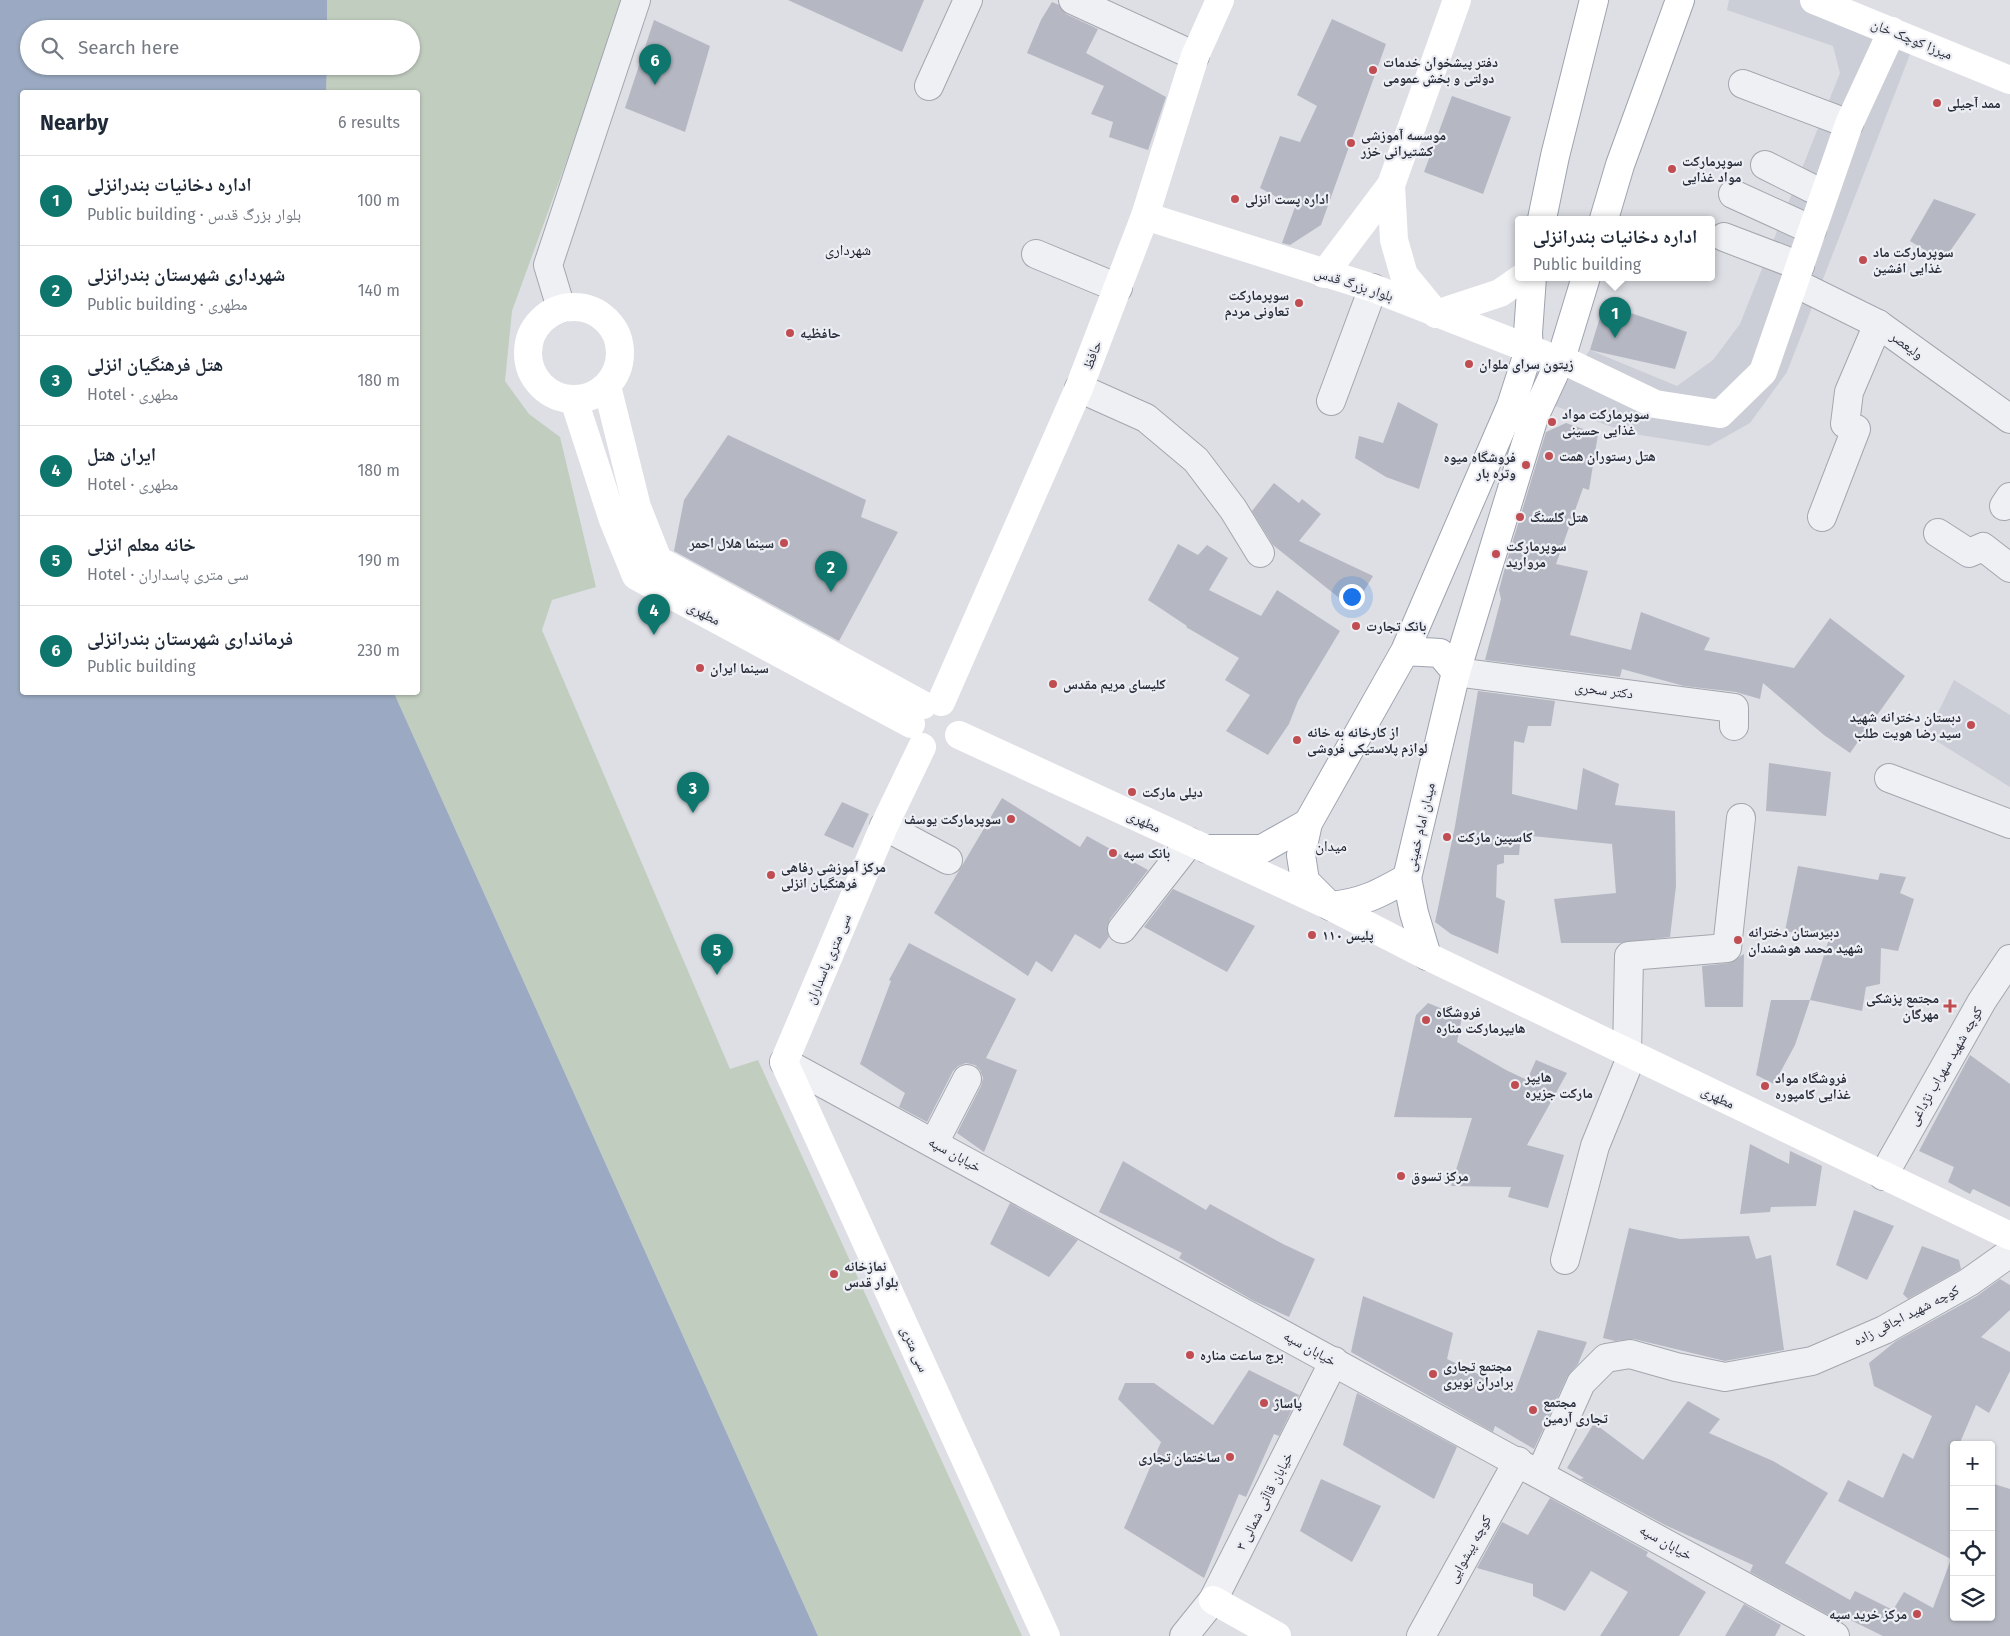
<!DOCTYPE html>
<meta charset="utf-8">
<style>
:root{--surface:#fff;--page:#f6f6f7;--text:#1f2937;--muted:#747a83;--line:#e0e1e3;--accent:#0f766e}
body{margin:0;font-family:"Fira Sans","Noto Naskh Arabic",sans-serif;background:var(--page);color:var(--text)}
.controls{position:absolute;right:15px;bottom:15px;display:grid;overflow:hidden;border-radius:5px;box-shadow:0 1px 4px #0004}
.controls button{width:45px;height:45px;display:grid;place-items:center;padding:0;border:0;border-bottom:1px solid var(--line);background:var(--surface);color:var(--text);font:25px sans-serif}
.you{position:absolute;left:1351px;top:596px;width:18px;height:18px;margin:-12px;border:4px solid #fff;border-radius:50%;background:#1a73e8;box-shadow:0 0 0 8px #1a73e833}
.badge{display:grid;place-items:center;width:32px;height:32px;border-radius:50%;background:var(--accent);color:#fff;font-size:16px;font-weight:700}
.pin{position:absolute;translate:-50% -41px;filter:drop-shadow(0 1px 2px #0008)}
.pin::after{content:'';position:absolute;top:26px;width:18px;height:15px;background:inherit;clip-path:polygon(0 0,100% 0,50% 100%)}
.popup{position:absolute;left:1515px;top:216px;width:200px;height:65px;box-sizing:border-box;display:grid;place-content:center;border-radius:5px;background:var(--surface);filter:drop-shadow(0 1px 4px #0005);font-size:16px;white-space:nowrap;color:var(--muted)}
.popup b{font-size:19px;color:var(--text)}
.popup::after{content:'';position:absolute;left:50%;top:100%;margin-left:-10px;border:10px solid transparent;border-top-color:var(--surface)}
.list{margin:0;padding:0;list-style:none}
h2{display:flex;justify-content:space-between;align-items:center;height:65px;margin:0;padding:0 20px;font-size:21px}
h2 small{font-size:16px;font-weight:400;color:var(--muted)}
.list li{display:grid;grid-template-columns:32px 1fr auto;gap:15px;align-items:center;box-sizing:border-box;height:90px;padding:0 20px;border-top:1px solid var(--line)}
.list b{display:block;font-size:19px;white-space:nowrap}
.list p{margin:0;font-size:16px;white-space:nowrap;color:var(--muted)}
.list em{font-size:16px;font-style:normal;color:var(--muted)}
.icon{flex:none;width:28px;height:28px;fill:none;stroke:currentColor;stroke-width:2;stroke-linecap:round;stroke-linejoin:round}
.map{position:relative;flex:none;width:2010px;height:1636px;overflow:hidden}
.search{position:absolute;background:var(--surface);box-shadow:0 1px 4px #0004;left:20px;top:20px;width:400px;height:55px;display:flex;align-items:center;gap:12px;box-sizing:border-box;padding:0 18px;border-radius:28px;color:var(--muted);font-size:19px}
.panel{position:absolute;background:var(--surface);box-shadow:0 1px 4px #0004;left:20px;top:90px;width:400px;height:605px;border-radius:5px}
.map>svg:first-child{display:block}
</style>
<div class="map">
<svg width="2010" height="1636" viewBox="0 0 2010 1636">
<rect width="100%" height="100%" fill="#dddfe5"/>
<g fill="#cbced6">
<polygon points="1729,0 1802,0 1914,44 1787,372 1750,423 1709,446 1628,433 1550,404 1590,350 1677,386 1713,360 1740,324 1840,73 1833,46 1727,10"/>
<polygon points="1954,680 2010,715 2010,787 1927,735"/>
</g>
<polygon fill="#c1cebf" points="327,0 625,0 512,311 505,381 529,414 560,437 596,587 552,600 542,630 730,1069 758,1060 1022,1636 818,1636 394,693 418,692 418,92 326,92 327,66 411,66 411,29 327,29"/>
<polygon fill="#9baac2" points="0,0 327,0 327,29 29,29 29,66 327,66 326,92 22,92 22,692 394,693 818,1636 0,1636"/>
<g fill="#b5b8c2">
<polygon points="788,0 924,0 902,52"/>
<polygon points="1052,2 1059,5 1066,14 1098,29 1086,53 1166,97 1148,150 1109,137 1113,122 1091,114 1104,86 1027,53 1041,20"/>
<polygon points="1332,19 1386,44 1321,225 1290,245 1282,243 1295,207 1260,188 1280,136 1300,142 1317,106 1297,95"/>
<polygon points="654,20 710,46 685,132 625,108"/>
<polygon points="1452,96 1511,117 1483,194 1424,172"/>
<polygon points="1934,199 1976,214 1943,261 1910,241"/>
<polygon points="1604,304 1687,332 1675,369 1590,350"/>
<polygon points="1398,402 1438,424 1419,489 1386,477 1355,458 1359,436 1383,443"/>
<polygon points="1566,423 1598,434 1589,490 1583,488 1556,564 1588,571 1570,635 1631,650 1641,612 1710,638 1704,650 1794,668 1830,618 1905,676 1850,753 1824,735 1763,683 1760,699 1736,692 1684,686 1622,669 1620,677 1485,660 1501,599 1499,590 1507,560 1546,432"/>
<polygon points="728,435 866,500 861,517 898,532 839,641 674,551 684,500"/>
<polygon points="1274,483 1299,503 1302,499 1321,514 1299,541 1373,576 1353,609 1273,545 1252,511"/>
<polygon points="1178,544 1198,555 1207,545 1228,558 1209,590 1261,616 1277,590 1340,631 1298,701 1289,724 1268,755 1226,731 1250,695 1225,680 1239,658 1186,627 1187,626 1148,600"/>
<polygon points="1478,691 1555,701 1551,726 1528,726 1524,743 1514,741 1512,794 1577,810 1583,768 1619,784 1615,805 1675,811 1676,886 1670,937 1621,943 1561,943 1554,899 1616,893 1612,844 1521,835 1519,855 1504,855 1504,863 1497,865 1496,897 1505,901 1498,954 1451,934 1435,922 1455,826"/>
<polygon points="1769,763 1831,772 1826,816 1766,811"/>
<polygon points="1002,798 1080,847 1087,836 1148,870 1110,919 1107,927 1109,937 1100,949 1075,934 1052,972 1036,961 1028,976 934,913"/>
<polygon points="842,802 869,814 853,848 824,835"/>
<polygon points="1798,866 1878,880 1880,873 1906,877 1900,893 1914,899 1898,951 1881,948 1880,984 1866,987 1862,1011 1810,1000 1829,939 1785,931"/>
<polygon points="1173,889 1255,926 1227,972 1144,927"/>
<polygon points="909,943 1016,999 986,1058 1017,1070 984,1152 957,1133 981,1086 983,1078 980,1070 975,1065 966,1063 958,1066 953,1071 927,1122 899,1107 905,1093 860,1064 891,981 889,980"/>
<polygon points="1744,954 1743,1007 1705,1007 1702,966 1729,963"/>
<polygon points="1771,1000 1810,1000 1795,1045 1774,1084 1756,1075"/>
<polygon points="1428,1003 1462,1017 1457,1042 1506,1070 1527,1080 1536,1060 1567,1073 1527,1145 1564,1155 1548,1208 1508,1197 1511,1187 1451,1186 1472,1118 1394,1117 1416,1015"/>
<polygon points="1970,1055 2010,1084 2010,1207 1973,1189 1970,1194 1948,1182 1954,1167 1919,1151"/>
<polygon points="1750,1144 1789,1164 1790,1151 1822,1166 1816,1206 1771,1207 1770,1212 1740,1214"/>
<polygon points="1123,1161 1206,1210 1210,1204 1283,1244 1315,1259 1289,1317 1254,1301 1179,1258 1182,1253 1099,1212"/>
<polygon points="1010,1203 1078,1240 1049,1277 990,1244"/>
<polygon points="1854,1210 1894,1226 1867,1280 1836,1265"/>
<polygon points="1629,1228 1680,1239 1749,1236 1756,1259 1771,1255 1784,1350 1725,1361 1634,1339 1615,1341 1603,1338"/>
<polygon points="1922,1246 1959,1260 1961,1269 1908,1299 1903,1294"/>
<polygon points="2000,1279 2010,1285 2010,1310 1981,1337 2010,1352 2010,1371 1989,1413 1976,1405 1959,1445 1954,1445 1954,1458 1950,1468 1954,1470 1954,1617 1991,1617 1991,1483 2010,1489 2010,1636 1883,1636 1836,1613 1834,1618 1750,1572 1753,1565 1665,1525 1580,1479 1584,1478 1567,1468 1594,1423 1643,1460 1688,1401 1720,1419 1709,1433 1773,1461 1828,1493 1785,1563 1850,1600 1855,1591 1893,1610 1904,1592 1933,1608 1951,1559 1838,1501 1848,1480 1883,1498 1903,1453 1913,1459 1932,1416 1874,1386 1869,1363 1896,1341 1977,1296"/>
<polygon points="1363,1296 1453,1333 1447,1359 1515,1392 1538,1330 1587,1342 1578,1364 1567,1377 1534,1449 1495,1426 1493,1432 1351,1352"/>
<polygon points="1249,1370 1299,1395 1279,1436 1274,1434 1246,1497 1239,1494 1204,1578 1124,1528 1161,1442 1118,1399 1125,1383 1154,1383 1213,1425"/>
<polygon points="1357,1393 1457,1447 1434,1499 1343,1445"/>
<polygon points="1321,1479 1381,1506 1352,1562 1300,1531"/>
<polygon points="1550,1498 1648,1552 1646,1556 1706,1592 1679,1636 1600,1636 1628,1592 1591,1571 1565,1611 1533,1596 1533,1584 1477,1568 1502,1522 1528,1535"/>
<polygon points="1744,1604 1781,1625 1775,1636 1725,1636"/>
</g>
<g fill="none" stroke-linecap="round" stroke-linejoin="round">
<defs>
<g id="street">
<polyline points="1073,0 1195,56"/>
<polyline points="1743,84 1849,124"/>
<polyline points="929,86 968,0"/>
<polyline points="1765,165 1823,194"/>
<polyline points="1733,194 1812,230"/>
<polyline points="1724,237 1800,266"/>
<polyline points="1036,254 1118,288"/>
<polyline points="1795,283 1878,324 2010,419"/>
<polyline points="561,308 548,265 636,0"/>
<polyline points="1079,388 1146,418 1196,460 1233,509 1260,553"/>
<polyline points="1331,401 1373,288"/>
<polyline points="2004,506 2010,497"/>
<polyline points="1822,517 1856,429 1845,424 1849,392 1878,324"/>
<polyline points="1938,533 1969,553 1983,547 2010,568"/>
<polyline points="1456,672 1734,708 1734,726"/>
<polyline points="1889,778 2010,824"/>
<polyline points="884,826 948,860"/>
<polyline points="1122,929 1190,842"/>
<polyline points="1627,1053 1629,956 1727,948 1741,818"/>
<polyline points="784,1062 1835,1636"/>
<polyline points="934,1143 967,1079"/>
<polyline points="1883,1176 1982,1001 2010,959"/>
<polyline points="1565,1260 1595,1146 1632,1055"/>
<polyline points="1540,1474 1581,1383 1606,1358 1630,1354 1676,1367 1725,1377 1812,1361 1884,1330 1969,1282 2010,1253"/>
<polyline points="1184,1636 1213,1600 1334,1361"/>
<polyline points="1421,1636 1518,1461"/>
</g>
<g id="primary">
<polyline points="1542,219 1555,156 1594,0"/>
<polyline points="1604,219 1620,165 1680,0"/>
<path d="M1405,651l35,2 16,19 -49,206c-28,16 -45,25 -77,28l-25,-25 -4,-26 7,-32 97,-172 106,-245 18,-56 -1,-17 4,-56"/>
<polyline points="1456,672 1534,417 1561,359 1586,277"/>
<polyline points="1207,849 1262,849 1308,823"/>
<polyline points="1407,878 1414,913 1427,956"/>
</g>
</defs>
<use href="#street" stroke="#a3a6ae" stroke-width="30"/>
<use href="#primary" stroke="#9ea3b0" stroke-width="30"/>
<use href="#street" stroke="#eff0f4" stroke-width="28"/>
<g stroke="#fff" stroke-width="28">
<polyline points="1814,0 2010,80"/>
<polyline points="1391,185 1394,240 1404,275 1436,314 1500,293 1523,277"/>
<polyline points="1145,216 1373,288 1550,357"/>
<polyline points="1324,274 1391,185 1457,0"/>
<circle cx="574" cy="353" r="46"/>
<polyline points="1561,359 1655,404 1720,414 1763,372 1849,124 1892,31"/>
<polyline points="607,386 637,507 658,560 923,705"/>
<polyline points="574,400 613,520 636,576 911,724"/>
<polyline points="941,702 1079,388 1145,216 1195,56 1220,0"/>
<polyline points="959,735 1330,906 1427,956 2010,1236"/>
<polyline points="922,747 884,826 784,1062 1046,1636"/>
<polyline points="1213,1600 1277,1636"/>
</g>
<use href="#primary" stroke="#fff" stroke-width="28"/>
</g>
<g fill="#c04d51" stroke="#eceef3" stroke-width="2">
<circle cx="1373" cy="70" r="5"/>
<circle cx="1937" cy="103" r="5"/>
<circle cx="1351" cy="143" r="5"/>
<circle cx="1672" cy="169" r="5"/>
<circle cx="1235" cy="199" r="5"/>
<circle cx="1863" cy="260" r="5"/>
<circle cx="1299" cy="303" r="5"/>
<circle cx="790" cy="333" r="5"/>
<circle cx="1469" cy="364" r="5"/>
<circle cx="1552" cy="422" r="5"/>
<circle cx="1549" cy="456" r="5"/>
<circle cx="1526" cy="465" r="5"/>
<circle cx="1520" cy="517" r="5"/>
<circle cx="784" cy="543" r="5"/>
<circle cx="1496" cy="554" r="5"/>
<circle cx="1356" cy="626" r="5"/>
<circle cx="700" cy="668" r="5"/>
<circle cx="1053" cy="684" r="5"/>
<circle cx="1971" cy="725" r="5"/>
<circle cx="1297" cy="740" r="5"/>
<circle cx="1132" cy="792" r="5"/>
<circle cx="1011" cy="819" r="5"/>
<circle cx="1447" cy="837" r="5"/>
<circle cx="1113" cy="853" r="5"/>
<circle cx="771" cy="875" r="5"/>
<circle cx="1312" cy="935" r="5"/>
<circle cx="1738" cy="940" r="5"/>
<path d="M1947.5 998.5h5v5h5v5h-5v5h-5v-5h-5v-5h5z"/>
<circle cx="1426" cy="1020" r="5"/>
<circle cx="1515" cy="1085" r="5"/>
<circle cx="1765" cy="1086" r="5"/>
<circle cx="1401" cy="1176" r="5"/>
<circle cx="834" cy="1274" r="5"/>
<circle cx="1190" cy="1355" r="5"/>
<circle cx="1433" cy="1374" r="5"/>
<circle cx="1264" cy="1403" r="5"/>
<circle cx="1533" cy="1410" r="5"/>
<circle cx="1230" cy="1457" r="5"/>
<circle cx="1917" cy="1614" r="5"/>
</g>
<g text-anchor="middle" stroke-width="4.5" stroke-linejoin="round" paint-order="stroke">
<g font-size="14" fill="#282d3a" stroke="#eceef3">
<text transform="translate(1912 39) rotate(22)" y="5">میرزا کوچک خان</text>
<text transform="translate(1354 284) rotate(18)" y="5">بلوار بزرگ قدس</text>
<text transform="translate(1907 345) rotate(36)" y="5">ولیعصر</text>
<text transform="translate(1092 355) rotate(-69)" y="5">حافظ</text>
<text transform="translate(704 613) rotate(28)" y="5">مطهری</text>
<text transform="translate(1604 690) rotate(7)" y="5">دکتر سحری</text>
<text transform="translate(1144 821) rotate(25)" y="5">مطهری</text>
<text transform="translate(1420 827) rotate(-77)" y="5">میدان امام خمینی</text>
<text transform="translate(828 959) rotate(-67)" y="5">سی متری پاسداران</text>
<text transform="translate(1945 1066) rotate(-60)" y="5">کوچه شهید سهراب نژداغی</text>
<text transform="translate(1718 1097) rotate(26)" y="5">مطهری</text>
<text transform="translate(955 1154) rotate(29)" y="5">خیابان سپه</text>
<text transform="translate(1906 1315) rotate(-27)" y="5">کوچه شهید اجاقی زاده</text>
<text transform="translate(1310 1348) rotate(29)" y="5">خیابان سپه</text>
<text transform="translate(915 1349) rotate(66)" y="5">سی متری</text>
<text transform="translate(1264 1501) rotate(-63)" y="5">خیابان قاآنی شمالی ۳</text>
<text transform="translate(1666 1542) rotate(29)" y="5">خیابان سپه</text>
<text transform="translate(1469 1549) rotate(-61)" y="5">کوچه پیشوایی</text>
</g>
<g font-size="14" font-weight="bold" fill="#282d3a" stroke="#eceef3" text-anchor="start">
<text x="1383" y="67">دفتر پیشخوان خدمات<tspan x="1383" dy="16">دولتی و بخش عمومی</tspan></text>
<text x="1947" y="108">ممد آجیلی</text>
<text x="1361" y="140">موسسه آموزشی<tspan x="1361" dy="16">کشتیرانی خزر</tspan></text>
<text x="1682" y="166">سوپرمارکت<tspan x="1682" dy="16">مواد غذایی</tspan></text>
<text x="1245" y="204">اداره پست انزلی</text>
<text x="1873" y="257">سوپرمارکت ماد<tspan x="1873" dy="16">غذایی افشین</tspan></text>
<text x="1289" y="300" text-anchor="end">سوپرمارکت<tspan x="1289" dy="16">تعاونی مردم</tspan></text>
<text x="800" y="338">حافظیه</text>
<text x="1479" y="369">زيتون سرای ملوان</text>
<text x="1562" y="419">سوپرمارکت مواد<tspan x="1562" dy="16">غذایی حسینی</tspan></text>
<text x="1559" y="461">هتل رستوران همت</text>
<text x="1516" y="462" text-anchor="end">فروشگاه میوه<tspan x="1516" dy="16">وتره بار</tspan></text>
<text x="1530" y="522">هتل گلسنگ</text>
<text x="774" y="548" text-anchor="end">سینما هلال احمر</text>
<text x="1506" y="551">سوپرمارکت<tspan x="1506" dy="16">مروارید</tspan></text>
<text x="1366" y="631">بانک تجارت</text>
<text x="710" y="673">سینما ایران</text>
<text x="1063" y="689">کلیسای مریم مقدس</text>
<text x="1961" y="722" text-anchor="end">دبستان دخترانه شهید<tspan x="1961" dy="16">سید رضا هویت طلب</tspan></text>
<text x="1307" y="737">از کارخانه به خانه<tspan x="1307" dy="16">لوازم پلاستیکی فروشی</tspan></text>
<text x="1142" y="797">دیلی مارکت</text>
<text x="1001" y="824" text-anchor="end">سوپرمارکت یوسف</text>
<text x="1457" y="842">کاسپین مارکت</text>
<text x="1123" y="858">بانک سپه</text>
<text x="781" y="872">مرکز آموزشی رفاهی<tspan x="781" dy="16">فرهنگیان انزلی</tspan></text>
<text x="1748" y="937">دبیرستان دخترانه<tspan x="1748" dy="16">شهید محمد هوشمندان</tspan></text>
<text x="1322" y="940">پلیس ۱۱۰</text>
<text x="1939" y="1003" text-anchor="end">مجتمع پزشکی<tspan x="1939" dy="16">مهرگان</tspan></text>
<text x="1436" y="1017">فروشگاه<tspan x="1436" dy="16">هایپرمارکت مناره</tspan></text>
<text x="1525" y="1082">هایپر<tspan x="1525" dy="16">مارکت جزیره</tspan></text>
<text x="1775" y="1083">فروشگاه مواد<tspan x="1775" dy="16">غذایی کامپوره</tspan></text>
<text x="1411" y="1181">مرکز تسوق</text>
<text x="844" y="1271">نمازخانه<tspan x="844" dy="16">بلوار قدس</tspan></text>
<text x="1200" y="1360">برج ساعت مناره</text>
<text x="1443" y="1371">مجتمع تجاری<tspan x="1443" dy="16">برادران نویری</tspan></text>
<text x="1543" y="1407">مجتمع<tspan x="1543" dy="16">تجاری آرمین</tspan></text>
<text x="1274" y="1408">پاساژ</text>
<text x="1220" y="1462" text-anchor="end">ساختمان تجاری</text>
<text x="1907" y="1619" text-anchor="end">مرکز خرید سپه</text>
</g>
<g font-size="15" fill="#1a1e2b" stroke="#eceef3">
<text x="848" y="255">شهرداری</text>
<text x="1331" y="851">میدان</text>
</g>
</g>
</svg>
<div class="controls">
<button>+</button>
<button>−</button>
<button><svg class="icon" aria-label="locate" viewBox="0 0 24 24"><circle cx="12" cy="12" r="6"/><path d="M12 2v4M12 18v4M2 12h4M18 12h4"/></svg></button>
<button><svg class="icon" aria-label="layers" viewBox="0 0 24 24"><path d="M12 4l9 5-9 5-9-5zM3 14l9 5 9-5"/></svg></button>
</div>
<div class="you"></div>
<div class="pin badge" style="left:1615px;top:338px">1</div>
<div class="popup"><b>اداره دخانیات بندرانزلی</b>Public building</div>
<div class="pin badge" style="left:831px;top:592px">2</div>
<div class="pin badge" style="left:693px;top:813px">3</div>
<div class="pin badge" style="left:654px;top:635px">4</div>
<div class="pin badge" style="left:717px;top:975px">5</div>
<div class="pin badge" style="left:655px;top:85px">6</div>
<div class="search"><svg class="icon" aria-label="search" viewBox="0 0 24 24"><circle cx="10" cy="10" r="6"/><path d="M15 15l6 6"/></svg>Search here</div>
<section class="panel">
<h2>Nearby<small>6 results</small></h2>
<ul class="list">
<li><span class="badge">1</span><div><b>اداره دخانیات بندرانزلی</b><p>Public building · بلوار بزرگ قدس</p></div><em>100 m</em></li>
<li><span class="badge">2</span><div><b>شهرداری شهرستان بندرانزلی</b><p>Public building · مطهری</p></div><em>140 m</em></li>
<li><span class="badge">3</span><div><b>هتل فرهنگیان انزلی</b><p>Hotel · مطهری</p></div><em>180 m</em></li>
<li><span class="badge">4</span><div><b>ایران هتل</b><p>Hotel · مطهری</p></div><em>180 m</em></li>
<li><span class="badge">5</span><div><b>خانه معلم انزلی</b><p>Hotel · سی متری پاسداران</p></div><em>190 m</em></li>
<li><span class="badge">6</span><div><b>فرمانداری شهرستان بندرانزلی</b><p>Public building</p></div><em>230 m</em></li>
</ul>
</section>
</div>
